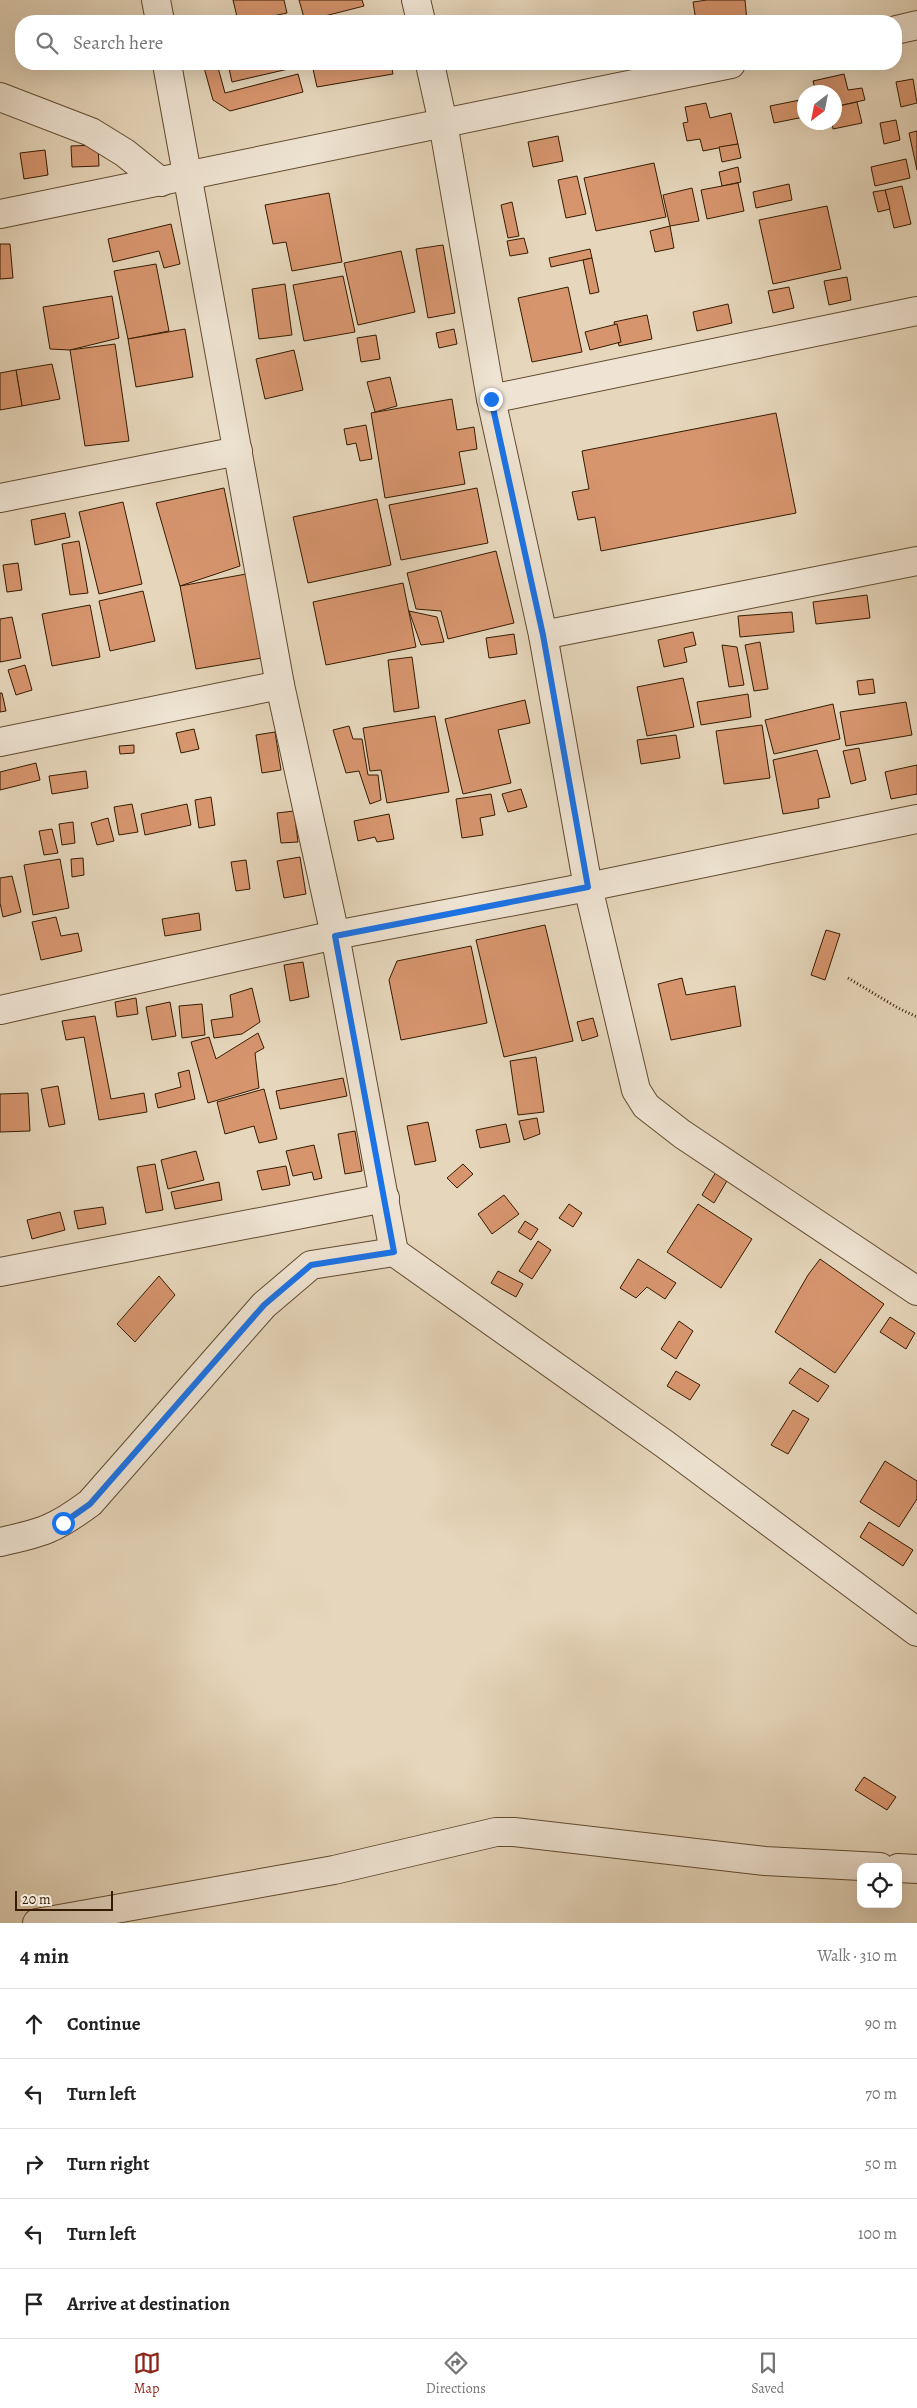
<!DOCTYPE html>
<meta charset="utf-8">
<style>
:root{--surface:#fff;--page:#f2f2f2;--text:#222;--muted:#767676;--line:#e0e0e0;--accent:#8f2418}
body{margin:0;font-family:Alegreya,serif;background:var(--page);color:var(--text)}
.controls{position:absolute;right:15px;bottom:15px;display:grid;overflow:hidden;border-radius:10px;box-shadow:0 5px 20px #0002}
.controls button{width:45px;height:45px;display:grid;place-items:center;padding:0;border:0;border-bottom:1px solid var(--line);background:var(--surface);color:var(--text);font:25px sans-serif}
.compass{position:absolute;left:797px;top:85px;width:45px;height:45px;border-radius:50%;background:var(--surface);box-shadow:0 5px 20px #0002;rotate:212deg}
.scale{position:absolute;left:15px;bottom:12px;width:98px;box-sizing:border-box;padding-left:5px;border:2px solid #351b00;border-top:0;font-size:14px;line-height:18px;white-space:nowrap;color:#351b00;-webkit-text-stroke:4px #efe4d3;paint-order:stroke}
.stop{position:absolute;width:15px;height:15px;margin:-11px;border:4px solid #1a73e8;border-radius:50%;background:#fff}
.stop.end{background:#1a73e8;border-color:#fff;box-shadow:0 1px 5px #0008}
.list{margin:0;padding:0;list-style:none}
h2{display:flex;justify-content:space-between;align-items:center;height:65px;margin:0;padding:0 20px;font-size:21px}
h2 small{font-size:16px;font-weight:400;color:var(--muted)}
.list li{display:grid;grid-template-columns:32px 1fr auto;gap:15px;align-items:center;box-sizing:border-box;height:70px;padding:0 20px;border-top:1px solid var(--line)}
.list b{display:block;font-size:19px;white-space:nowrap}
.list em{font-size:16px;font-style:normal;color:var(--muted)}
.icon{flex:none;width:28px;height:28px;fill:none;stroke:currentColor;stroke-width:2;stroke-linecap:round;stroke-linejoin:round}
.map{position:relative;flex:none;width:917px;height:1923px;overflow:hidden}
.search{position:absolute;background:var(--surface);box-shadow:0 5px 20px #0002;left:15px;right:15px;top:15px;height:55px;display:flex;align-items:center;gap:12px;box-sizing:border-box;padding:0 18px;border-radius:20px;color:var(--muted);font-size:19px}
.sheet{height:415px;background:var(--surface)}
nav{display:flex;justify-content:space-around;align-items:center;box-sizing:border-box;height:70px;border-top:1px solid var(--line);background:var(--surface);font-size:14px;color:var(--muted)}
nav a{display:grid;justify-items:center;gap:2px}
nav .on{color:var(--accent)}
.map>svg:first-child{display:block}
</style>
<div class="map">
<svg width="917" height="1923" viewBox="0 0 917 1923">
<rect width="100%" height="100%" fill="#e6d6bb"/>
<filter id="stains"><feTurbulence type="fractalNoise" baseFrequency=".004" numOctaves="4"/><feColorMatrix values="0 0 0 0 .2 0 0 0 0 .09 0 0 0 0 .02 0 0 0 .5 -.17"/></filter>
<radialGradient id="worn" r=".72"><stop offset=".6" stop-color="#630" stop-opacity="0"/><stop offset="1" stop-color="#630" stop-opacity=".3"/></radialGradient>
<g fill="#d7956e" stroke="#351b00">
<polygon points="233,0 284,0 287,13 250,21 238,21"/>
<polygon points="299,0 362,0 364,6 305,21"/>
<polygon points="707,0 745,0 747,21 696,21 693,2"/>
<polygon points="547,16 548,21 517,21"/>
<polygon points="203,64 217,64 225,93 298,74 303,92 230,111 213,100"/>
<polygon points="228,64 296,64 297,67 232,82"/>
<polygon points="306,64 333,64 307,69"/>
<polygon points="339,64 391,64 393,74 317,87 313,69"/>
<polygon points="844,74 848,90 862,88 865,100 834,107 834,92 816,92 813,81"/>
<polygon points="913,79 917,103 901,107 896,82"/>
<polygon points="800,100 804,117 774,123 770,106"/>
<polygon points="857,102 862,123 833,129 832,122 834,122 834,107"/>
<polygon points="706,103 710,118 731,113 738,144 703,151 700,139 687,141 683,123 688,122 685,107"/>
<polygon points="896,120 900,140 884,144 880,123"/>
<polygon points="917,131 917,170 909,133"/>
<polygon points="558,136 563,161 533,167 528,142"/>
<polygon points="738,144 741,158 722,162 719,147"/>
<polygon points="98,145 99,166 72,167 71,146"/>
<polygon points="45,150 48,175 24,179 20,153"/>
<polygon points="906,159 910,178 875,186 871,167"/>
<polygon points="654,163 666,217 596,231 584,178"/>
<polygon points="738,167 741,182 722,186 719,172"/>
<polygon points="577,176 586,214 566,218 558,180"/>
<polygon points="738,183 744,211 707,219 701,190"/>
<polygon points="789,184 792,200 756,208 753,192"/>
<polygon points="902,186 911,224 894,228 885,190"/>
<polygon points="692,188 699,221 670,226 663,195"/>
<polygon points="885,190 890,209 878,212 873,192"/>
<polygon points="329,193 342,262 292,271 286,242 273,244 265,205"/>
<polygon points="512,202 519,236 508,238 501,205"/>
<polygon points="827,206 841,269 773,284 759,220"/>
<polygon points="171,224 180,264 164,268 159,251 113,262 108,239"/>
<polygon points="670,226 674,248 655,252 650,231"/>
<polygon points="524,238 528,253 510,256 507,241"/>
<polygon points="0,244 10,244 13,278 0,279"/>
<polygon points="443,245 455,313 428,318 416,249"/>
<polygon points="590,249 592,258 551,267 549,258"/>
<polygon points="401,251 415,312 358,325 344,263"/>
<polygon points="592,258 599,292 590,294 583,260"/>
<polygon points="156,264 169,331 128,339 114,271"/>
<polygon points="343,276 355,332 304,341 293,285"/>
<polygon points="847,277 851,300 829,305 824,281"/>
<polygon points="285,284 292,335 259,339 252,289"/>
<polygon points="568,287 582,352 532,362 518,298"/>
<polygon points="789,287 794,308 773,313 768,291"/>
<polygon points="112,296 119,338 70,350 50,349 43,307"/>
<polygon points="728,304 732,323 697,331 693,312"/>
<polygon points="647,315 652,339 619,346 614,322"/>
<polygon points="617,324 621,342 590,350 585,332"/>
<polygon points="185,329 193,377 136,387 128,339"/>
<polygon points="454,329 457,344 439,348 436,333"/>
<polygon points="376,335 380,359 361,362 357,338"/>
<polygon points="115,344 129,441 85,446 70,350"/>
<polygon points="294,350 303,390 265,399 256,359"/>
<polygon points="52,364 60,399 22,406 16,370"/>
<polygon points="16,370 22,406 0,410 0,373"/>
<polygon points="390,377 397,406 375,412 367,382"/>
<polygon points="452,399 457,430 474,427 477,449 459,452 465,484 385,498 371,413"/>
<polygon points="776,413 796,513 601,551 595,517 578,520 572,492 589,489 582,451"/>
<polygon points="366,425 372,459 360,461 356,443 347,445 344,429"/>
<polygon points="224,488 240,566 180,586 156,503"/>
<polygon points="477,488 488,543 401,560 389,505"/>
<polygon points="377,499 391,565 308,583 293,517"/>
<polygon points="123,502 142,584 99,594 79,512"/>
<polygon points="65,513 70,537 35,545 31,520"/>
<polygon points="79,541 88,593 70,595 62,544"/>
<polygon points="496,551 514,623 448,639 441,611 416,609 407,573"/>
<polygon points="18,563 22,590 7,592 3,565"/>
<polygon points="246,574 262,658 196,669 180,586"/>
<polygon points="403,583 416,647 326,665 313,602"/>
<polygon points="143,591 155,641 110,651 99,601"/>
<polygon points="867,595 870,618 816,624 813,602"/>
<polygon points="90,605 100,657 52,666 42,614"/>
<polygon points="409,611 437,617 444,642 421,645"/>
<polygon points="792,612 794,632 740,637 738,616"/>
<polygon points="12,617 21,658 0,662 0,619"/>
<polygon points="693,632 696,645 684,648 687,662 664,667 658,640"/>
<polygon points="514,634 517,654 489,658 486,638"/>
<polygon points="760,642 768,689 754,691 745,645"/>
<polygon points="722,645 737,647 744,685 729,687"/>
<polygon points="412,657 419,708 394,712 388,660"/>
<polygon points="25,665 32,690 16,695 8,670"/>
<polygon points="683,678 694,727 647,736 637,687"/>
<polygon points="873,679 875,693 859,695 857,681"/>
<polygon points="0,693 2,693 6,711 0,712"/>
<polygon points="748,694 751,717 701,725 697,702"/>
<polygon points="525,700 530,723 498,730 511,783 463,794 445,719"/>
<polygon points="906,702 912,735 846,746 840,712"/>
<polygon points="833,704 840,739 774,754 765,720"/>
<polygon points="435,716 449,792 387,803 381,770 370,771 363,728"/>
<polygon points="762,725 770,778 724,784 716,731"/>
<polygon points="349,726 353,739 362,739 368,775 378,775 381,800 370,804 359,771 346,773 333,730"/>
<polygon points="194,729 199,749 181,753 176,733"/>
<polygon points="275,732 281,770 262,773 256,735"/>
<polygon points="676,735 680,758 641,764 637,740"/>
<polygon points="134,745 134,753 120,754 119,746"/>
<polygon points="859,748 866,780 851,784 843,751"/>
<polygon points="817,750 830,797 818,799 819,808 783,814 773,760"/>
<polygon points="36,763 40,780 0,790 0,772"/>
<polygon points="917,765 917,794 891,799 885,772"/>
<polygon points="86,771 88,788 52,794 49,776"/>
<polygon points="521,789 527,807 508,812 502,794"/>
<polygon points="491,794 495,815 480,818 483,835 462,838 456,799"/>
<polygon points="211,797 215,825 199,828 195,800"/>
<polygon points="132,804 138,832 119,835 114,807"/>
<polygon points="187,804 191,825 145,835 141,814"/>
<polygon points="294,811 298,842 281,843 277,813"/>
<polygon points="389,814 394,839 377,842 375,837 358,841 354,821"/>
<polygon points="108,818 114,841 97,845 91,823"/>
<polygon points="73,822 75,843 62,845 59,824"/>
<polygon points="52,829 58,853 44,855 39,831"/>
<polygon points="300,857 306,894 284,898 277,861"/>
<polygon points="83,858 84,875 72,877 71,859"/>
<polygon points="60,859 69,908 33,915 24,865"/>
<polygon points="246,860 250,889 236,891 231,862"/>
<polygon points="12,876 21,912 3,917 0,903 0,878"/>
<polygon points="199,913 201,930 165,936 162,919"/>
<polygon points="56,917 61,936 78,933 82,951 41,960 32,922"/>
<polygon points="545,925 573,1041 504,1057 476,940"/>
<polygon points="826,930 840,934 825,980 811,975"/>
<polygon points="471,946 487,1023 401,1040 389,980 397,961"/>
<polygon points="303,962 309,997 290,1001 284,965"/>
<polygon points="682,978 686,995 735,986 741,1026 671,1040 658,984"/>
<polygon points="252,988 260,1022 242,1034 214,1038 211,1020 233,1017 230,995"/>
<polygon points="136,998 138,1014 117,1017 115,1002"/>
<polygon points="170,1002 176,1036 152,1040 146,1007"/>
<polygon points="202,1004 205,1035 182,1038 179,1006"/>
<polygon points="95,1016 111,1099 144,1093 147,1112 99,1120 84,1037 66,1040 62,1021"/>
<polygon points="593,1018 598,1036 582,1041 577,1022"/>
<polygon points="258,1033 264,1048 255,1053 259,1088 208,1103 191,1042 209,1037 216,1059"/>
<polygon points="536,1057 544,1112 518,1115 510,1061"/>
<polygon points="189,1070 195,1099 158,1108 155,1094 181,1087 178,1073"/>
<polygon points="343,1078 347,1096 280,1109 276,1091"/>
<polygon points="58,1086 65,1124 49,1127 41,1089"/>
<polygon points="264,1089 277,1139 259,1143 254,1126 225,1134 217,1102"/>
<polygon points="28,1093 30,1131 0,1132 0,1094"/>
<polygon points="537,1118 540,1134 524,1140 519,1121"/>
<polygon points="428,1122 436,1161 415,1165 407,1126"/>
<polygon points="506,1124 510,1142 480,1148 476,1130"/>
<polygon points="355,1131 362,1171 345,1174 338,1134"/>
<polygon points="314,1145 322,1178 314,1180 312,1172 293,1176 286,1151"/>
<polygon points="196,1151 204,1180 168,1189 161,1160"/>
<polygon points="155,1164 163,1210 146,1213 137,1167"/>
<polygon points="463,1164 473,1174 457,1188 447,1178"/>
<polygon points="286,1166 290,1185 262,1190 257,1171"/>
<polygon points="719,1167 731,1174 714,1203 702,1195"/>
<polygon points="219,1182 222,1200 175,1209 171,1192"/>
<polygon points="504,1195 519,1214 492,1234 478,1214"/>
<polygon points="569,1204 582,1213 573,1227 559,1218"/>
<polygon points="698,1204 752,1239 721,1288 667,1252"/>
<polygon points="103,1207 106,1224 78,1229 74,1211"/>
<polygon points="60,1212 65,1230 32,1239 27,1220"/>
<polygon points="525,1221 538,1229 531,1240 518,1232"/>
<polygon points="538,1241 551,1250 532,1279 519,1271"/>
<polygon points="638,1259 676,1283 665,1299 647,1287 636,1298 620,1288"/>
<polygon points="820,1259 884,1304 835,1373 775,1332 808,1275"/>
<polygon points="498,1271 523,1284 516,1297 491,1283"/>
<polygon points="159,1276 175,1295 135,1342 117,1324"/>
<polygon points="890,1317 915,1333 906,1349 880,1332"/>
<polygon points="679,1321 693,1331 676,1359 661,1349"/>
<polygon points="800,1368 829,1386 818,1402 789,1383"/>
<polygon points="676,1371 700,1385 690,1400 667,1386"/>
<polygon points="793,1410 809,1419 788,1454 771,1445"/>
<polygon points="885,1461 917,1481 917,1499 899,1527 860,1502"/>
<polygon points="869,1522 913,1550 903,1566 860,1537"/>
<polygon points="864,1777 896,1797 887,1810 855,1790"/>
</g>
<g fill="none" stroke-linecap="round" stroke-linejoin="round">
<defs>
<g id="street">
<polyline points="156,0 160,21"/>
<polyline points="416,0 421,21"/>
<polyline points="896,30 917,25"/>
<polyline points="167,64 280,685 335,935 394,1252"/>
<polyline points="430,64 443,123 491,399 543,635 588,887 636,1090 646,1106 682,1134 917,1291"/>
<polyline points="0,97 91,132 125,153 161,182"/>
<polyline points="0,214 731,64"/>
<polyline points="491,399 917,311"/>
<polyline points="0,498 238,451"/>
<polyline points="543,635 917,561"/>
<polyline points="0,742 280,685"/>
<polyline points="0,1010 335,935 588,887 917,819"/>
<polyline points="0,1272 385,1198"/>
<path d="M0,1542c42,-9 55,-13 90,-39l174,-198 47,-40 83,-13 272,193 251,187"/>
<polyline points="898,1868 917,1869"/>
<polyline points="37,1923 334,1870 496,1832 514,1832 765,1861 880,1867"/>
</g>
</defs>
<use href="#street" stroke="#614a2f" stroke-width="30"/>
<polyline stroke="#351b00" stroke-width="3" stroke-dasharray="1 2.5" stroke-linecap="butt" points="848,978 898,1008 917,1017"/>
<use href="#street" stroke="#efe4d3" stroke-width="28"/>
</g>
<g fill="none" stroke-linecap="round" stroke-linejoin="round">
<polyline stroke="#1a73e8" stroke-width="6" points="63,1523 90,1504 264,1305 311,1265 394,1252 335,936 588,887 543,635 491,399"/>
</g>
<rect width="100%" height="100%" filter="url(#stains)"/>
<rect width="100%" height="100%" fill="url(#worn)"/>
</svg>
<div class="controls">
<button><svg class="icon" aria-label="locate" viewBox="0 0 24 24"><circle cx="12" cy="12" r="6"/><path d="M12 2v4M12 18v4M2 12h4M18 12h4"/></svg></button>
</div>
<svg class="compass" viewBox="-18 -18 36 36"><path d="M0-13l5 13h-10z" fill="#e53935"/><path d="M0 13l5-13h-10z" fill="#767676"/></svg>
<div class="scale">20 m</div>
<div class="stop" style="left:63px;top:1523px"></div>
<div class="stop end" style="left:491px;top:399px"></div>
<div class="search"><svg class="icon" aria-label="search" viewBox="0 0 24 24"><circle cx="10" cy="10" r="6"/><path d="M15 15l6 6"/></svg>Search here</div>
</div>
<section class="sheet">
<h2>4 min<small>Walk · 310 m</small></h2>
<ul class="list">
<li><svg class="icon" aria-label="ahead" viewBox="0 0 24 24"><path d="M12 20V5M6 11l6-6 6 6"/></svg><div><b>Continue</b></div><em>90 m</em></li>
<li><svg class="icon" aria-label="left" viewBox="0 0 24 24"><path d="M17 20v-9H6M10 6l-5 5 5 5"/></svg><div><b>Turn left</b></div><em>70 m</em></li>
<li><svg class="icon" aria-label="right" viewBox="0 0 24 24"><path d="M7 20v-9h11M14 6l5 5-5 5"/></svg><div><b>Turn right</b></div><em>50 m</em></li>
<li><svg class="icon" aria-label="left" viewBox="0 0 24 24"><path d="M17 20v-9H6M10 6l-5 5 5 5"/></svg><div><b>Turn left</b></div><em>100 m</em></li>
<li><svg class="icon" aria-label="arrive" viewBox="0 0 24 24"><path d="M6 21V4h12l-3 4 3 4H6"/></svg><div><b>Arrive at destination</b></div></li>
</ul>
</section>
<nav>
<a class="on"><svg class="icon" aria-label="map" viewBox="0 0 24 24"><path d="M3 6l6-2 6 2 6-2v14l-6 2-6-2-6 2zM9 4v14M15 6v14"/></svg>Map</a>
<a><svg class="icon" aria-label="directions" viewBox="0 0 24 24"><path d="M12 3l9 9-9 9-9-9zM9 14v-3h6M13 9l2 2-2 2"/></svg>Directions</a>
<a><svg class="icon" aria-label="saved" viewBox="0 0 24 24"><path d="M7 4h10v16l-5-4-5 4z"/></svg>Saved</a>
</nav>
